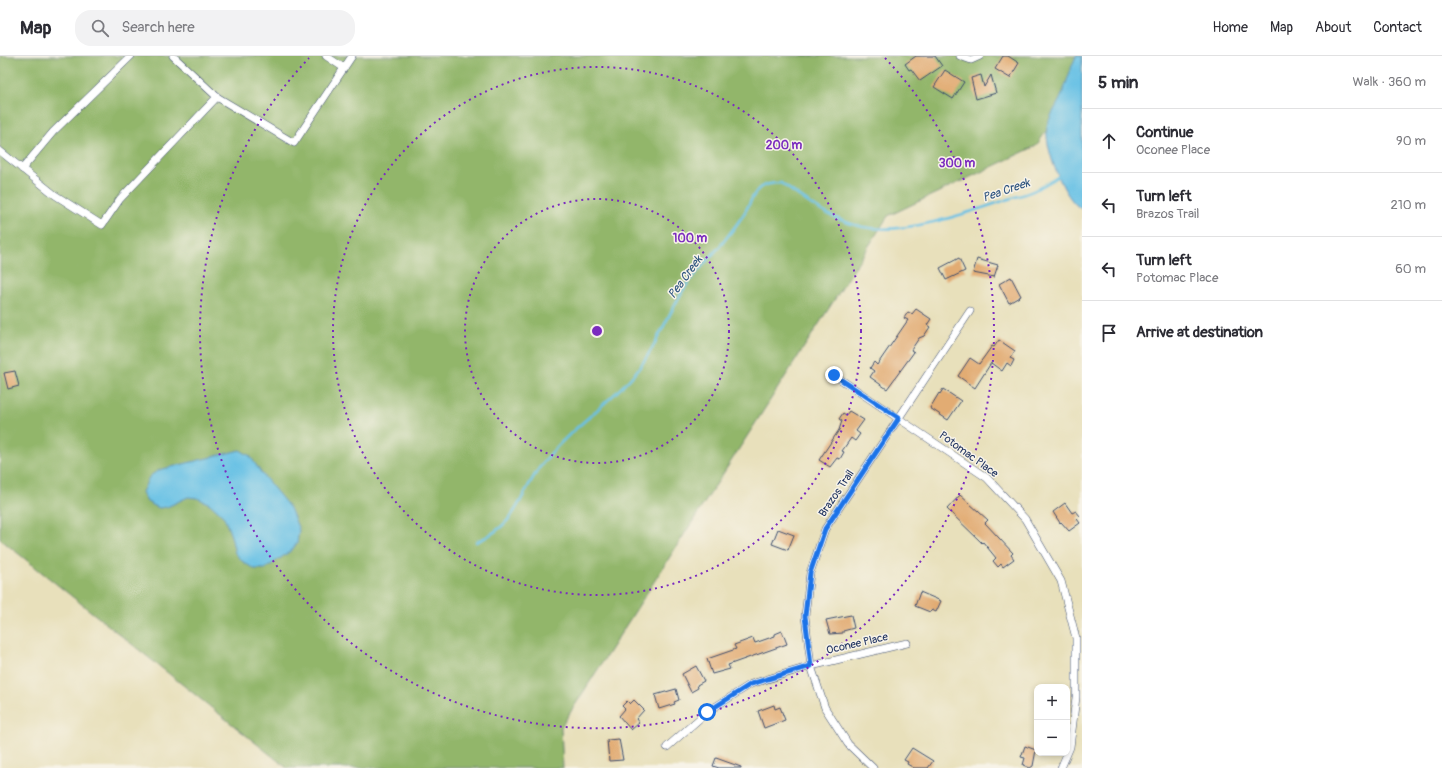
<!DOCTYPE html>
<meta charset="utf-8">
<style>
:root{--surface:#fff;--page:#f2f2f3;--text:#2b2b33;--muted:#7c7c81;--line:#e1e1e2}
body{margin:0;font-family:Pangolin,sans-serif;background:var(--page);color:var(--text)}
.controls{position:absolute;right:12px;bottom:12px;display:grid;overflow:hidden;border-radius:8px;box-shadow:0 2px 6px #0003}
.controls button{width:36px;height:36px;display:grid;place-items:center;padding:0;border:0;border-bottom:1px solid var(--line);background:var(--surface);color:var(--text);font:20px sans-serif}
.stop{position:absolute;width:12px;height:12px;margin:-9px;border:3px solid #1a73e8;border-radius:50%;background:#fff}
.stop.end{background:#1a73e8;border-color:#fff;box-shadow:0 1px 4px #0008}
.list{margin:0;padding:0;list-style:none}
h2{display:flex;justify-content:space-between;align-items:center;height:52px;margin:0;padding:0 16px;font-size:17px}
h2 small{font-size:13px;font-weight:400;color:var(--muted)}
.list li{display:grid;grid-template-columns:26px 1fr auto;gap:12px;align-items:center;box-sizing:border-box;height:64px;padding:0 16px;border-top:1px solid var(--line)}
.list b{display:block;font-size:15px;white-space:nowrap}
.list p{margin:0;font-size:13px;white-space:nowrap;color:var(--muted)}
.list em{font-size:13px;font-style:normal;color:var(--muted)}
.icon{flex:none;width:22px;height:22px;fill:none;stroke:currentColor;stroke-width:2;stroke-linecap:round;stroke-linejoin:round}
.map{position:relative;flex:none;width:1082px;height:712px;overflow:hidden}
header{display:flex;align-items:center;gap:24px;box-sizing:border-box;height:56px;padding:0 20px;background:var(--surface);border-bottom:1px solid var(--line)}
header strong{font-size:19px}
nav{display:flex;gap:22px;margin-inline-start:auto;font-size:14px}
.search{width:280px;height:36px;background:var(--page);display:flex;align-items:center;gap:10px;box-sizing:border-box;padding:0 14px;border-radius:16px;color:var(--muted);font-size:15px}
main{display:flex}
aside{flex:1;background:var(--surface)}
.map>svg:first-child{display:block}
</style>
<header>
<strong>Map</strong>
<div class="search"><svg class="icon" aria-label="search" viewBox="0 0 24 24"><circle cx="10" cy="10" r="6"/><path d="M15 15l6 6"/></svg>Search here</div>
<nav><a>Home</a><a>Map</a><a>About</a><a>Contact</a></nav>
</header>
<main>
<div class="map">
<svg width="1082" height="712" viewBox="0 0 1082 712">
<rect width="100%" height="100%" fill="#f7f3e8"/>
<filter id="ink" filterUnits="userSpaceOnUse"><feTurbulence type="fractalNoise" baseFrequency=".025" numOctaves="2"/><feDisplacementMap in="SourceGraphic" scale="8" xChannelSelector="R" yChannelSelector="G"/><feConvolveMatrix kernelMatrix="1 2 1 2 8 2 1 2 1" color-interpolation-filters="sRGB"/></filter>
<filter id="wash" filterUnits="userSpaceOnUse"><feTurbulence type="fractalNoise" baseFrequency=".012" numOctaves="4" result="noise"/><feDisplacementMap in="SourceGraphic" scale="16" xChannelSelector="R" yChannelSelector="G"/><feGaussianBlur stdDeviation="0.9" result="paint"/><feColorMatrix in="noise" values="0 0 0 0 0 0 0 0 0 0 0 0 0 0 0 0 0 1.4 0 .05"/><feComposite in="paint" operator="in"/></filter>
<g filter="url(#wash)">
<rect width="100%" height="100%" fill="#e8e0bb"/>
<polygon fill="#92b66b" stroke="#567264" points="0,0 1082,0 1082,7 1056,61 1036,90 888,160 561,671 563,712 287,712 0,483"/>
<g fill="#67c1e5" stroke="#4178a2">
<path d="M1076,0h6v153c-18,-8 -38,-62 -35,-82 2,-10 10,-21 14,-30 6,-14 9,-28 15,-41z"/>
<polygon points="240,394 250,400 262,418 290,452 299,474 297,487 292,494 265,513 254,513 242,505 235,497 231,480 224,461 210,448 197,442 188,441 167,451 159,452 147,446 142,436 150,420 159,414"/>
</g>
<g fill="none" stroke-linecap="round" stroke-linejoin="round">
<path stroke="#67c1e5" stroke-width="2.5" d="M476,486c44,-19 41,-44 66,-78 27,-35 65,-58 93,-91 20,-24 31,-54 47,-81 11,-18 29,-34 42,-51 7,-9 15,-19 21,-29 11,-20 10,-29 36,-29 27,20 48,36 82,44 41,8 102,-13 140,-26 11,-4 22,-6 32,-11 8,-4 16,-9 24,-14"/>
</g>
<g id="blocks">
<g fill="#e2ac73">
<polygon points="916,0 935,0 942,10 920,25 911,13 909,14 905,8"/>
<polygon points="1003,0 1008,0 1019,7 1010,22 995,13"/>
<polygon points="945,14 964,26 953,43 934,31"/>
<polygon points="981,19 984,31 991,19 996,37 976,43 971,22"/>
<polygon points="959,202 965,215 946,224 940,212"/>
<polygon points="977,203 998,209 994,221 973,217"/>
<polygon points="1011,221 1021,240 1009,247 999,228"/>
<polygon points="916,253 931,263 927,269 930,271 924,280 919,282 911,294 914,296 887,333 870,321 874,315 870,312 874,306 877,309 908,264 904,262 908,256 912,258"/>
<polygon points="999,284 1015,295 1010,302 1014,304 1011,310 1007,307 1002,315 991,307 975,332 958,320 970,302 979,308 992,290 994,291"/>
<polygon points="15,315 19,330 8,333 4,317"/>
<polygon points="943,333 961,345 948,364 930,352 939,337 940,338"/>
<polygon points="849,355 864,364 856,375 860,378 855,385 851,382 842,395 844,396 840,403 837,402 830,411 819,404 839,374 842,365 839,363 843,357 846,359"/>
<polygon points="960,439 988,464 985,467 1013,497 1011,499 1014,503 1003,511 1001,508 998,511 993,505 996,502 983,486 982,487 947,453"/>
<polygon points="1065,447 1072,457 1076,455 1080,460 1077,463 1080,467 1069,475 1061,466 1060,467 1053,456"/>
<polygon points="778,473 794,479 788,494 772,488"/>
<polygon points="920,536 941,545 936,556 932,554 930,556 915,550"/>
<polygon points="851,559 854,572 843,575 843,577 830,578 826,564"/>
<polygon points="782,575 787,588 728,609 730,613 712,618 707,603 736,593 734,589 753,582 755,587 775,580 775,578"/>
<polygon points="696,610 704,625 697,629 698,632 691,636 682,618"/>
<polygon points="676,633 679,644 674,646 675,648 659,653 655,639"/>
<polygon points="634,644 644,654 636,663 639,667 631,674 619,660 625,653 622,650 627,645 630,648"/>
<polygon points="774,649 775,653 780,651 785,664 764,672 758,655"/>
<polygon points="619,683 623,704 609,705 607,684"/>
<polygon points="1025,690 1036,694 1033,710 1030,712 1023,709 1025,702 1021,701"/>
<polygon points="912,692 933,705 928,712 914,712 907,708 908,706 904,704"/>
<polygon points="716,702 741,711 741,712 719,712 713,710"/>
</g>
</g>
</g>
<g filter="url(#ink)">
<use href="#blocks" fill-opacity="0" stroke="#3a4a6c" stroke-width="1"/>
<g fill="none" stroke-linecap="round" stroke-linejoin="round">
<defs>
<g id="street">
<polyline points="173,0 217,41 294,87 352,0"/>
<polyline points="326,0 344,12"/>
<polyline points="960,0 971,4 980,0"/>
<polyline points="0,95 55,139 102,169 120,143 217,41"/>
<polyline points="22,113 53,76 131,0"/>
<polyline points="834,319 987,422 1025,463 1061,525 1076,582 1076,641 1070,691 1061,712"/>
<polyline points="667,691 707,656 751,628 811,610 907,587"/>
<polyline points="873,712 848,688 825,652 811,610 805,560 810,517 825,473 970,255"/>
</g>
</defs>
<use href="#street" stroke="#3a4a6c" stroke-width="8"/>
<use href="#street" stroke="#fff" stroke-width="7"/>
</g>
</g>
<g fill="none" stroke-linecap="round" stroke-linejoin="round" filter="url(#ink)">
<polyline stroke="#1a73e8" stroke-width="5" points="707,656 751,628 811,610 805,560 810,517 825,473 899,362 834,319"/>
</g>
<g fill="none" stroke="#7b2cbf" stroke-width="2" stroke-dasharray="2 4">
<circle cx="597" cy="275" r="132"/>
<circle cx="597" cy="275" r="264"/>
<path d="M885 2A397 397 0 1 1 309 2"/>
</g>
<g text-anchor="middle" stroke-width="3" stroke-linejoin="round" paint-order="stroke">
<g font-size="11" fill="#1b2f5e" stroke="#f7f3e8">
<text transform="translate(969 398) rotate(36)" y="4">Potomac Place</text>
<text transform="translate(836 437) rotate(-56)" y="4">Brazos Trail</text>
<text transform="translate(857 587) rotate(-13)" y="4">Oconee Place</text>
</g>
<g font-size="12" font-style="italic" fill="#2e5480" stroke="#f7f3e8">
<text transform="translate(1006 134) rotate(-19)" y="4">Pea Creek</text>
<text transform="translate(685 221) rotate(-54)" y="4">Pea Creek</text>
</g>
</g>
<circle cx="597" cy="275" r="6" fill="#7b2cbf" stroke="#f7f3e8" stroke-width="2"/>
<g font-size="12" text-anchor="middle" font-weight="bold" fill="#7b2cbf" stroke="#f7f3e8" stroke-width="3" stroke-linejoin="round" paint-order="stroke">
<text x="784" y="93">200 m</text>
<text x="957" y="111">300 m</text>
<text x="690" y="186">100 m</text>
</g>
</svg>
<div class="controls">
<button>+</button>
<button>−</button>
</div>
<div class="stop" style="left:707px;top:656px"></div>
<div class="stop end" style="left:834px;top:319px"></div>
</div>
<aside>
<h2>5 min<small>Walk · 360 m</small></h2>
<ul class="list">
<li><svg class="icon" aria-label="ahead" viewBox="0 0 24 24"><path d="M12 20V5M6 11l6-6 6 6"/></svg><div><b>Continue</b><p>Oconee Place</p></div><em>90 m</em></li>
<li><svg class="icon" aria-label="left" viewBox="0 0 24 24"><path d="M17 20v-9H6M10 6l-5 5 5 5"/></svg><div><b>Turn left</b><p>Brazos Trail</p></div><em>210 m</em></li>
<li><svg class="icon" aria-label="left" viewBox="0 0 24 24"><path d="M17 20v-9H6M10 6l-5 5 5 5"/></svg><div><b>Turn left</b><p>Potomac Place</p></div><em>60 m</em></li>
<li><svg class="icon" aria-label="arrive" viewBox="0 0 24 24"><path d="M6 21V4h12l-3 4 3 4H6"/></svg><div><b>Arrive at destination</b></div></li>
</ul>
</aside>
</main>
